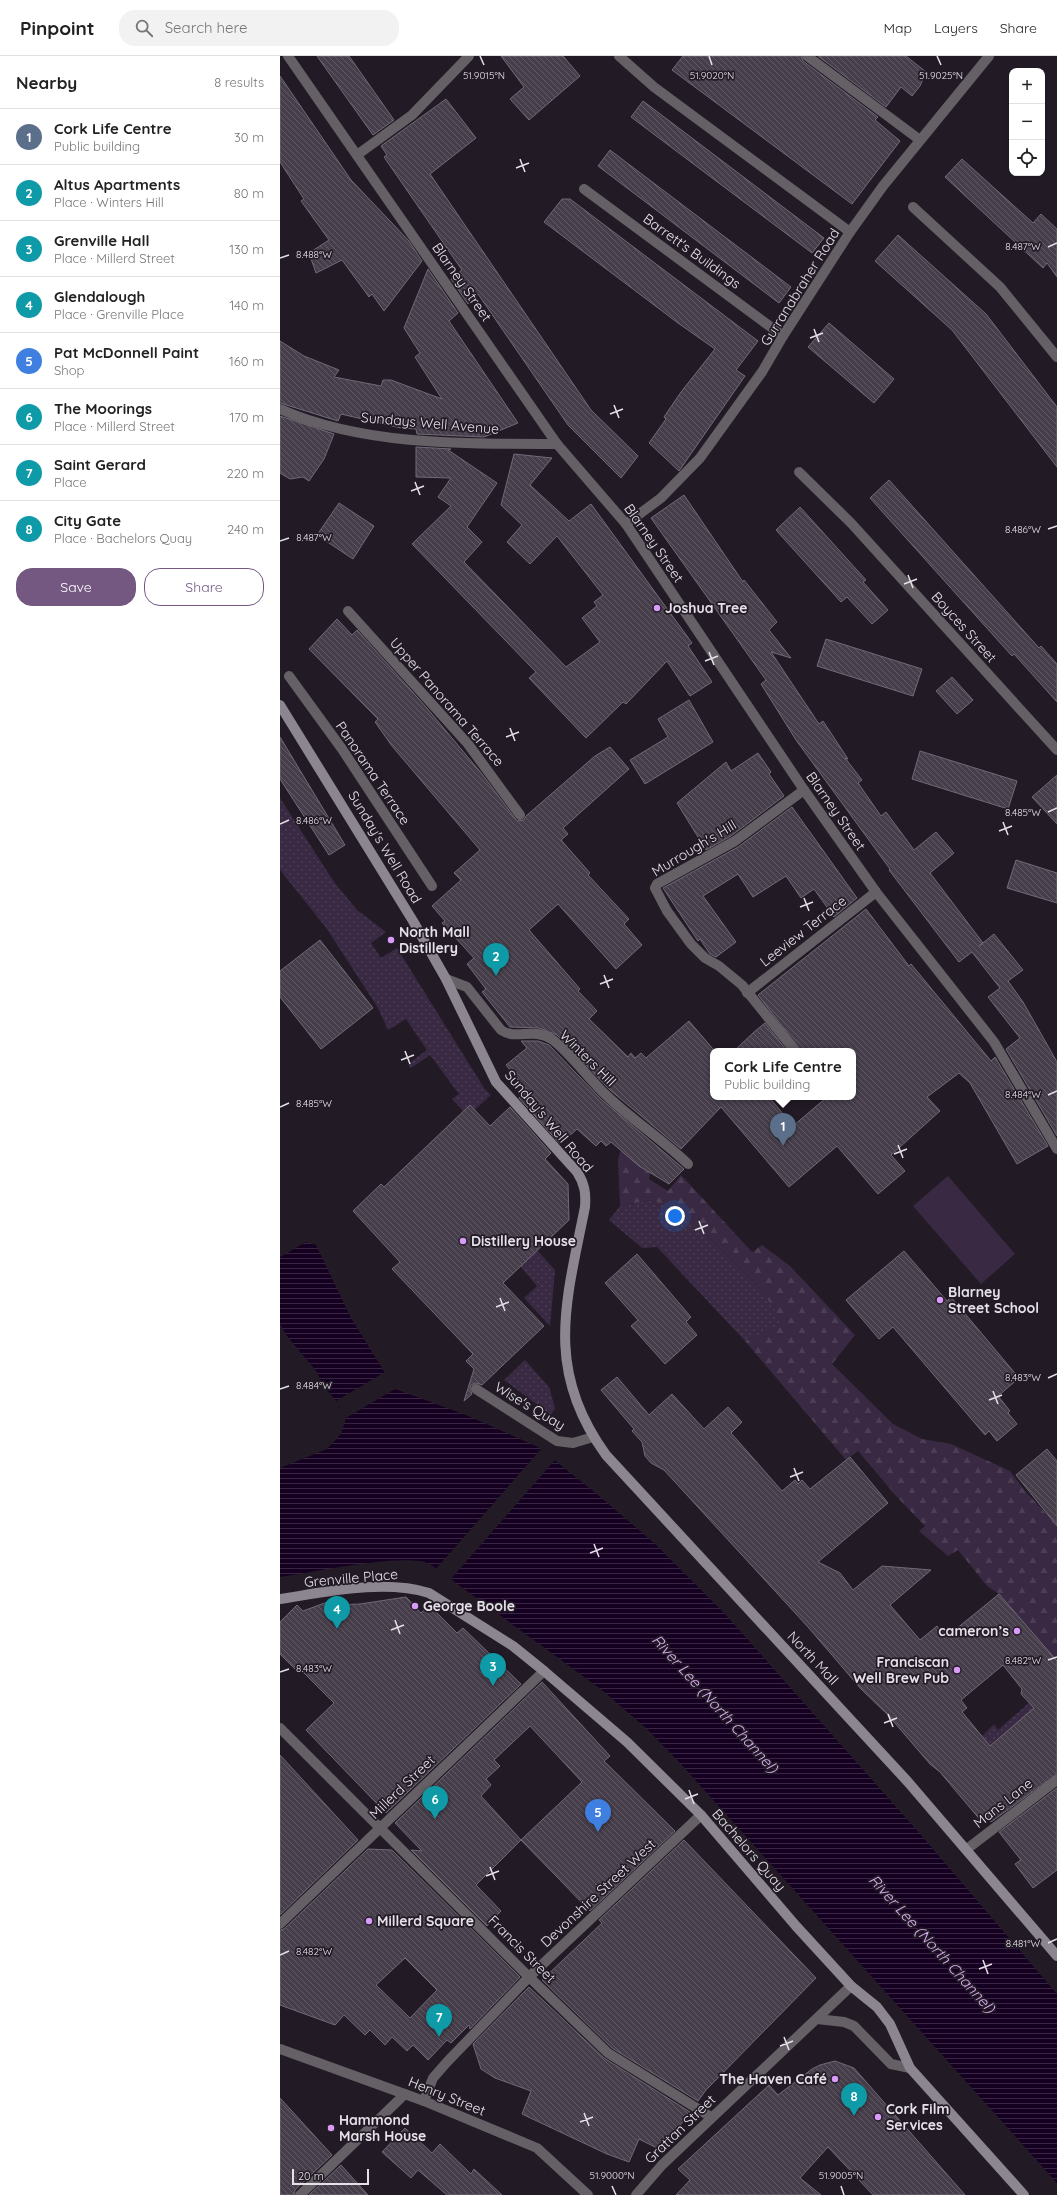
<!DOCTYPE html>
<meta charset="utf-8">
<style>
:root{--surface:#fff;--page:#f2f2f2;--text:#222;--muted:#767676;--line:#e0e0e0;--accent:#745882}
body{margin:0;font-family:Quicksand,sans-serif;background:var(--page);color:var(--text)}
.controls{position:absolute;right:12px;top:12px;display:grid;overflow:hidden;border-radius:8px;box-shadow:0 1px 3px #0004}
.controls button{width:36px;height:36px;display:grid;place-items:center;padding:0;border:0;border-bottom:1px solid var(--line);background:var(--surface);color:var(--text);font:20px sans-serif}
.scale{position:absolute;left:12px;bottom:10px;width:77px;box-sizing:border-box;padding-left:4px;border:2px solid #e6e1e9;border-top:0;font-size:11px;line-height:14px;white-space:nowrap;color:#e6e1e9;-webkit-text-stroke:3px #221b26;paint-order:stroke}
.you{position:absolute;left:395px;top:1160px;width:14px;height:14px;margin:-10px;border:3px solid #fff;border-radius:50%;background:#1a73e8;box-shadow:0 0 0 6px #1a73e833}
.badge{display:grid;place-items:center;width:26px;height:26px;border-radius:50%;background:var(--accent);color:#fff;font-size:13px;font-weight:700}
.pin{position:absolute;translate:-50% -33px;filter:drop-shadow(0 1px 2px #0008)}
.pin::after{content:'';position:absolute;top:21px;width:14px;height:12px;background:inherit;clip-path:polygon(0 0,100% 0,50% 100%)}
.popup{position:absolute;left:430px;top:992px;width:146px;height:52px;box-sizing:border-box;display:grid;place-content:center;border-radius:8px;background:var(--surface);filter:drop-shadow(0 1px 3px #0005);font-size:13px;white-space:nowrap;color:var(--muted)}
.popup b{font-size:15px;color:var(--text)}
.popup::after{content:'';position:absolute;left:50%;top:100%;margin-left:-8px;border:8px solid transparent;border-top-color:var(--surface)}
.list{margin:0;padding:0;list-style:none}
h2{display:flex;justify-content:space-between;align-items:center;height:52px;margin:0;padding:0 16px;font-size:17px}
h2 small{font-size:13px;font-weight:400;color:var(--muted)}
.list li{display:grid;grid-template-columns:26px 1fr auto;gap:12px;align-items:center;box-sizing:border-box;height:56px;padding:0 16px;border-top:1px solid var(--line)}
.list b{display:block;font-size:15px;white-space:nowrap}
.list p{margin:0;font-size:13px;white-space:nowrap;color:var(--muted)}
.list em{font-size:13px;font-style:normal;color:var(--muted)}
.actions{display:flex;gap:8px;padding:12px 16px}
.actions a{flex:1;padding:9px 0;border:1px solid var(--accent);border-radius:16px;text-align:center;font-size:14px;color:var(--accent)}
.actions .main{background:var(--accent);color:#fff}
.icon{flex:none;width:22px;height:22px;fill:none;stroke:currentColor;stroke-width:2;stroke-linecap:round;stroke-linejoin:round}
.map{position:relative;flex:none;width:777px;height:2139px;overflow:hidden}
header{display:flex;align-items:center;gap:24px;box-sizing:border-box;height:56px;padding:0 20px;background:var(--surface);border-bottom:1px solid var(--line)}
header strong{font-size:19px}
nav{display:flex;gap:22px;margin-inline-start:auto;font-size:14px}
.search{width:280px;height:36px;background:var(--page);display:flex;align-items:center;gap:10px;box-sizing:border-box;padding:0 14px;border-radius:16px;color:var(--muted);font-size:15px}
main{display:flex}
aside{flex:1;background:var(--surface)}
.map>svg:first-child{display:block}
</style>
<header>
<strong>Pinpoint</strong>
<div class="search"><svg class="icon" aria-label="search" viewBox="0 0 24 24"><circle cx="10" cy="10" r="6"/><path d="M15 15l6 6"/></svg>Search here</div>
<nav><a>Map</a><a>Layers</a><a>Share</a></nav>
</header>
<main>
<aside>
<h2>Nearby<small>8 results</small></h2>
<ul class="list">
<li><span class="badge" style="background:#5c6f8a">1</span><div><b>Cork Life Centre</b><p>Public building</p></div><em>30 m</em></li>
<li><span class="badge" style="background:#0f9aa8">2</span><div><b>Altus Apartments</b><p>Place · Winters Hill</p></div><em>80 m</em></li>
<li><span class="badge" style="background:#0f9aa8">3</span><div><b>Grenville Hall</b><p>Place · Millerd Street</p></div><em>130 m</em></li>
<li><span class="badge" style="background:#0f9aa8">4</span><div><b>Glendalough</b><p>Place · Grenville Place</p></div><em>140 m</em></li>
<li><span class="badge" style="background:#3f7fe0">5</span><div><b>Pat McDonnell Paint</b><p>Shop</p></div><em>160 m</em></li>
<li><span class="badge" style="background:#0f9aa8">6</span><div><b>The Moorings</b><p>Place · Millerd Street</p></div><em>170 m</em></li>
<li><span class="badge" style="background:#0f9aa8">7</span><div><b>Saint Gerard</b><p>Place</p></div><em>220 m</em></li>
<li><span class="badge" style="background:#0f9aa8">8</span><div><b>City Gate</b><p>Place · Bachelors Quay</p></div><em>240 m</em></li>
</ul>
<div class="actions"><a class="main">Save</a><a>Share</a></div>
</aside>
<div class="map">
<svg width="777" height="2139" viewBox="0 0 777 2139">
<defs>
<pattern id="grass-dots" width="8" height="8" patternUnits="userSpaceOnUse"><rect width="8" height="8" fill="#392942"/><path d="M2 2h.1M6 6h.1" fill="none" stroke="#4c3e54" stroke-width="1.8" stroke-linecap="round"/></pattern>
<pattern id="forest-firs" width="22" height="20" patternUnits="userSpaceOnUse"><rect width="22" height="20" fill="#392942"/><path d="M5 1l3.5 6h-7zM16 11l3.5 6h-7z" fill="#4c3e54"/></pattern>
<pattern id="water-rules" width="6" height="5" patternUnits="userSpaceOnUse"><rect width="6" height="5" fill="#160021"/><path d="M0 2.5h6" fill="none" stroke="#382541"/></pattern>
<pattern id="building-back-hatch" width="6" height="6" patternUnits="userSpaceOnUse"><rect width="6" height="6" fill="#463e4b"/><path d="M-1 5l2 2M0 0l6 6M5-1l2 2" fill="none" stroke="#615a65"/></pattern>
</defs>
<rect width="100%" height="100%" fill="#221b26"/>
<g fill="url(#grass-dots)">
<polygon points="0,742 54,826 77,854 106,876 91,887 101,902 117,892 204,1032 211,1039 188,1060 172,1043 179,1038 150,999 131,1012 128,1008 147,994 126,963 108,974 98,952 47,873 0,814"/>
<polygon points="370,1144 400,1153 481,1233 504,1268 465,1285 377,1191 362,1192 329,1164 340,1150"/>
<polygon points="256,1193 275,1214 270,1270 244,1242 257,1230 238,1208"/>
<polygon points="245,1304 269,1331 275,1352 271,1359 224,1324"/>
<polygon points="777,1622 741,1681 732,1671 710,1690 702,1680 714,1668 718,1674"/>
</g>
<polygon fill="url(#forest-firs)" points="341,1094 371,1115 369,1123 388,1135 401,1119 472,1196 482,1189 510,1210 575,1279 552,1308 613,1368 642,1383 671,1388 730,1415 745,1435 777,1469 777,1605 719,1538 707,1530 678,1494 668,1500 639,1475 645,1470 617,1441 578,1395 566,1404 465,1285 503,1268 481,1233 400,1153 370,1144 340,1150 338,1103"/>
<polygon fill="#392942" points="668,1120 735,1198 701,1228 633,1150"/>
<path fill="url(#water-rules)" d="M26,1186l10,3 35,73 44,71 71,26 72,32 60,48 56,48 71,71 196,221 136,159v189l-377,-420 -33,-34 -45,-39 -172,-126c-26,-12 -118,9 -150,13v-109l47,-19 14,-15 5,-16 -10,-17 -14,-17 -5,-12 -30,-36 -7,-12v-67z"/>
<g fill="#221b26">
<polygon points="105,1316 115,1333 66,1362 56,1345"/>
<polygon points="261,1393 275,1404 170,1524 156,1513"/>
</g>
<g fill="url(#building-back-hatch)" stroke="#726978" fill-rule="evenodd">
<polygon points="37,0 69,0 114,64 93,79"/>
<polygon points="221,0 283,0 300,20 249,64 230,43 244,31"/>
<polygon points="403,0 521,0 523,5 598,61 595,64 620,85 572,148 392,14"/>
<polygon points="538,0 626,0 646,16 640,30 632,40 621,31 606,51"/>
<polygon points="0,20 71,124 129,185 142,205 104,255 92,238 89,241 62,204 36,217 29,197 49,184 21,145 24,143 0,106"/>
<polygon points="166,43 196,82 150,118 311,354 358,400 341,422 288,369 198,238 188,248 171,223 182,214 104,101 107,99 101,90"/>
<polygon points="363,45 544,182 532,197 351,61"/>
<polygon points="330,94 511,231 499,247 318,110"/>
<polygon points="682,103 753,167 761,158 777,173 777,221 767,207 763,212 665,121"/>
<polygon points="282,143 290,143 478,285 456,314 465,320 399,415 369,387 386,363 384,361 401,336 435,293 398,267 264,166"/>
<polygon points="618,179 706,258 777,351 777,411 672,274 595,205"/>
<polygon points="148,213 178,257 169,265 238,367 204,381 137,378 136,373 121,372 61,358 58,365 0,347 0,285 24,300 59,314 54,321 101,330 103,324 111,324 162,343 135,301 140,297 124,272"/>
<polygon points="549,267 614,323 594,347 528,291"/>
<polygon points="0,360 54,378 44,403 29,425 23,421 10,423 0,417"/>
<polygon points="136,391 171,393 168,394 217,427 187,471 202,486 184,506 286,611 320,586 302,562 317,550 314,546 323,539 277,480 250,508 227,486 242,469 221,449 234,398 272,402 250,429 289,465 311,448 412,587 408,590 432,626 410,640 387,605 346,648 343,646 306,682 249,622 256,616 132,488 171,450 158,441 171,422 136,421"/>
<polygon points="609,424 759,592 761,590 777,608 777,646 734,598 732,600 590,442"/>
<polygon points="404,439 463,526 464,524 497,566 489,574 511,602 491,596 539,668 543,665 568,703 565,702 582,724 578,727 601,760 606,756 634,794 656,776 674,797 650,817 703,887 699,890 714,878 743,914 728,925 743,946 777,1006 777,1080 726,993 740,982 708,941 720,932 692,896 679,906 609,814 610,813 516,684 481,628 486,624 371,462"/>
<polygon points="59,447 94,470 73,503 37,479"/>
<polygon points="520,451 586,524 583,526 608,554 592,568 567,541 561,546 496,474"/>
<polygon points="57,563 72,579 77,574 146,651 202,718 237,765 244,764 246,760 315,700 330,691 349,713 283,772 288,778 281,784 310,817 308,819 349,863 344,868 362,889 336,913 278,848 249,874 300,933 298,935 317,955 309,963 348,1001 351,997 355,1002 361,997 366,1002 409,965 433,993 433,1041 489,1041 513,1070 547,1041 573,1041 573,995 521,995 478,939 586,853 629,910 631,908 711,1005 715,1001 768,1090 737,1108 690,1027 679,1017 647,1041 660,1055 611,1099 625,1115 598,1138 557,1090 509,1131 441,1051 401,1093 330,1034 277,979 259,972 230,971 202,936 206,933 187,908 194,902 162,867 165,865 152,850 181,824 174,817 200,794 112,690 95,666 98,663 29,593"/>
<polygon points="546,583 642,613 633,640 537,610"/>
<polygon points="672,621 693,644 677,658 656,635"/>
<polygon points="409,644 433,686 365,728 350,704 388,681 378,663"/>
<polygon points="0,681 65,789 49,799 0,723"/>
<polygon points="640,695 737,725 728,753 632,723"/>
<polygon points="478,697 491,716 489,718 504,740 451,780 426,794 397,747 446,706 451,715"/>
<polygon points="777,719 777,768 752,741"/>
<polygon points="512,751 577,842 554,861 534,833 521,842 506,820 473,841 458,818 423,840 456,886 436,901 430,898 420,883 418,885 383,832 458,791"/>
<polygon points="736,804 777,817 777,847 727,832"/>
<polygon points="40,884 93,952 41,993 0,941 0,915"/>
<polygon points="485,967 507,995 454,995 474,976"/>
<polygon points="241,985 258,985 269,989 322,1044 404,1113 389,1128 359,1110 331,1086 326,1090 321,1085 316,1090 297,1073 280,1088 239,1042 247,1035 226,1009 247,992"/>
<polygon points="190,1049 210,1070 230,1051 271,1097 265,1103 288,1128 289,1164 223,1227 264,1270 202,1329 196,1327 191,1329 190,1333 192,1338 184,1345 194,1313 186,1305 193,1298 112,1213 120,1206 73,1155 101,1128 104,1131"/>
<polygon points="624,1195 667,1245 671,1241 739,1322 718,1340 730,1355 728,1357 737,1368 717,1385 709,1375 705,1379 613,1271 599,1283 566,1244"/>
<polygon points="357,1198 411,1261 406,1266 417,1279 385,1308 351,1270 358,1264 325,1227"/>
<path d="M337,1321l32,38 23,-21 32,35 24,-22 14,15 -11,11 51,58 13,-11 3,4 4,-4 8,9 40,-32 38,46 -70,59 22,11 13,17 29,-24 49,4 -41,35 30,35 17,-14 4,6 5,-4 4,6 49,-40 58,67v113l-66,48 -3,-5 -6,5 -42,-50 -10,-8 -42,-49 -27,-26 -53,-62 -144,-157 -13,-7 -6,-7 -3,-14 -10,-11 2,-2 -33,-39zM723,1609l19,24 -1,5 13,14 -44,38 -28,-34 5,-4 -6,-8z"/>
<polygon points="767,1393 777,1405 777,1470 736,1419"/>
<polygon points="126,1541 141,1557 149,1549 177,1577 183,1572 241,1628 106,1757 26,1674 54,1647 20,1613 17,1615 0,1598 0,1566 17,1549 23,1555 50,1545 52,1549 80,1548"/>
<path d="M262,1626l68,74 -6,5 71,70 -85,80 -69,-71 -45,45 25,26 -14,15 -76,-76 11,1 -27,-28zM250,1670l52,56 -61,58 -40,-44 10,-11 -5,-6 14,-13 -6,-6z"/>
<polygon points="0,1699 78,1784 0,1859"/>
<polygon points="777,1732 777,1814 753,1832 735,1808 741,1804 719,1776"/>
<polygon points="404,1784 536,1922 426,2034 418,2045 332,1992 262,1924 322,1867 319,1864"/>
<path d="M88,1793l24,1 128,127 -50,52 -1,-4 -18,18 -4,-3 -19,20 -15,-15 -6,6 -15,-14 -7,8 -15,-15 -5,5 -21,-20 -9,10 -55,-20v-75l4,-1zM125,1902l32,32 -27,28 -34,-33z"/>
<polygon points="249,1931 324,2002 410,2056 381,2094 359,2083 349,2106 327,2098 242,2058 251,2035 215,2022 201,2013 193,1988"/>
<polygon points="555,2005 574,2012 685,2139 593,2139 548,2091 520,2122 541,2139 396,2139 410,2124 398,2113 489,2029 498,2039 532,2013 540,2009"/>
<polygon points="0,2042 52,2099 15,2134 14,2139 0,2139"/>
<polygon points="125,2072 152,2097 160,2088 191,2118 194,2113 222,2139 167,2139 138,2114 131,2122 102,2096"/>
<polygon points="61,2109 88,2139 29,2139"/>
</g>
<g fill="none" stroke-linecap="round" stroke-linejoin="round">
<g stroke="#646066" stroke-width="10">
<polyline points="68,555 188,688 240,759"/>
<polyline points="9,620 62,693 152,830"/>
<polyline points="467,937 596,836"/>
<polyline points="515,995 462,929 439,910 425,902 411,888 387,855 375,832 377,828 455,785 524,734"/>
</g>
<g stroke="#646066" stroke-width="10">
<polyline points="8,0 277,388 346,468 524,734 596,836 714,986 777,1093"/>
<polyline points="339,0 374,31 570,176"/>
<polyline points="527,0 640,84"/>
<polyline points="77,99 132,59 189,0"/>
<polyline points="304,133 503,280"/>
<polyline points="633,151 720,231 777,301"/>
<path d="M0,353c83,37 188,35 277,35"/>
<polyline points="519,416 571,467 777,694"/>
<polyline points="346,468 381,442 420,402 482,316 503,280 570,176 603,130 709,0"/>
<path d="M166,923l21,8 34,43c16,11 32,-4 52,10 17,13 37,40 53,55 26,25 56,44 82,69"/>
<polyline points="196,1333 277,1385 293,1387 313,1381"/>
<polyline points="0,1672 245,1917 328,1997 431,2061"/>
<polyline points="687,1793 777,1724"/>
<polyline points="0,1868 264,1615"/>
<polyline points="144,2045 153,2022 167,2006 249,1921 421,1759"/>
<polyline points="20,2139 125,2038"/>
</g>
<g stroke="#646066" stroke-width="10">
<polyline points="537,1963 564,1966 574,1970 611,2008 630,2012"/>
<polyline points="0,1993 144,2045 257,2092 308,2139"/>
<polyline points="356,2139 382,2109 571,1930"/>
</g>
<g stroke="#8c8690" stroke-width="10">
<path d="M0,649l133,216 33,58 50,103 81,90c8,12 9,22 8,35 -19,95 -41,163 21,248l302,327 149,174"/>
<path d="M0,1543c46,-7 104,-20 149,-6l84,53 31,25 83,71 74,73 95,111 55,60 26,21 13,17 20,44 114,127"/>
</g>
</g>
<path fill="none" stroke="#e6e1e9" stroke-width="1.5" d="M200,0l4,9M429,0l3,9M657,0l4,9M240,103l5,13M236,112l13,-5M768,191l9,-4M0,202l9,-3M534,273l5,13M530,282l13,-5M334,349l5,13M330,358l13,-5M135,426l5,13M131,435l13,-5M768,473l9,-3M0,485l9,-3M628,519l5,13M624,528l13,-5M429,596l5,13M425,605l13,-5M230,672l5,13M226,681l13,-5M768,756l9,-4M723,766l5,13M0,768l9,-4M719,775l13,-5M524,842l5,13M520,851l13,-5M324,919l5,13M320,928l13,-5M125,995l5,13M121,1004l13,-5M768,1039l9,-4M0,1051l9,-4M618,1089l5,13M614,1098l13,-5M419,1165l5,13M415,1174l13,-5M220,1242l5,13M216,1251l13,-5M768,1322l9,-4M0,1333l9,-3M713,1335l5,13M709,1344l13,-5M514,1412l5,13M510,1421l13,-5M314,1488l5,13M310,1497l13,-5M115,1564l5,14M111,1574l13,-5M768,1604l9,-3M0,1616l9,-3M608,1658l5,13M604,1667l13,-5M409,1734l5,14M405,1743l13,-5M210,1811l5,13M206,1820l13,-5M768,1887l9,-4M0,1899l9,-4M703,1904l5,14M699,1913l13,-5M504,1981l5,13M500,1990l13,-5M304,2057l5,13M300,2066l13,-5M332,2130l4,9M561,2130l3,9"/>
<g fill="#d89bf8" stroke="#221b26" stroke-width="1.5">
<circle cx="377" cy="552" r="4"/>
<circle cx="111" cy="884" r="4"/>
<circle cx="183" cy="1185" r="4"/>
<circle cx="660" cy="1244" r="4"/>
<circle cx="135" cy="1550" r="4"/>
<circle cx="737" cy="1575" r="4"/>
<circle cx="677" cy="1614" r="4"/>
<circle cx="89" cy="1865" r="4"/>
<circle cx="555" cy="2023" r="4"/>
<circle cx="598" cy="2061" r="4"/>
<circle cx="51" cy="2072" r="4"/>
</g>
<g text-anchor="middle" stroke-width="3.5" stroke-linejoin="round" paint-order="stroke">
<g font-size="14" fill="#e6e1e9" stroke="#221b26">
<text transform="translate(412 195) rotate(36)" y="5">Barrett's Buildings</text>
<text transform="translate(182 226) rotate(55)" y="5">Blarney Street</text>
<text transform="translate(520 231) rotate(-58)" y="5">Gurranabraher Road</text>
<text transform="translate(150 367) rotate(5)" y="5">Sundays Well Avenue</text>
<text transform="translate(374 487) rotate(55)" y="5">Blarney Street</text>
<text transform="translate(684 571) rotate(48)" y="5">Boyces Street</text>
<text transform="translate(167 646) rotate(49)" y="5">Upper Panorama Terrace</text>
<text transform="translate(93 717) rotate(56)" y="5">Panorama Terrace</text>
<text transform="translate(556 755) rotate(55)" y="5">Blarney Street</text>
<text transform="translate(105 791) rotate(59)" y="5">Sunday's Well Road</text>
<text transform="translate(414 792) rotate(-31)" y="5">Murrough's Hill</text>
<text transform="translate(523 875) rotate(-38)" y="5">Leeview Terrace</text>
<text transform="translate(308 1002) rotate(45)" y="5">Winters Hill</text>
<text transform="translate(269 1065) rotate(50)" y="5">Sunday's Well Road</text>
<text transform="translate(250 1350) rotate(31)" y="5">Wise's Quay</text>
<text transform="translate(71 1522) rotate(-5)" y="5">Grenville Place</text>
<text transform="translate(533 1602) rotate(47)" y="5">North Mall</text>
<text transform="translate(122 1731) rotate(-44)" y="5">Millerd Street</text>
<text transform="translate(723 1747) rotate(-38)" y="5">Mans Lane</text>
<text transform="translate(469 1794) rotate(49)" y="5">Bachelors Quay</text>
<text transform="translate(318 1837) rotate(-43)" y="5">Devonshire Street West</text>
<text transform="translate(242 1893) rotate(45)" y="5">Francis Street</text>
<text transform="translate(167 2040) rotate(22)" y="5">Henry Street</text>
<text transform="translate(400 2073) rotate(-44)" y="5">Grattan Street</text>
</g>
<g font-size="14" font-weight="bold" fill="#e6e1e9" stroke="#221b26" text-anchor="start">
<text x="385" y="557">Joshua Tree</text>
<text x="119" y="881">North Mall<tspan x="119" dy="16">Distillery</tspan></text>
<text x="191" y="1190">Distillery House</text>
<text x="668" y="1241">Blarney<tspan x="668" dy="16">Street School</tspan></text>
<text x="143" y="1555">George Boole</text>
<text x="729" y="1580" text-anchor="end">cameron’s</text>
<text x="669" y="1611" text-anchor="end">Franciscan<tspan x="669" dy="16">Well Brew Pub</tspan></text>
<text x="97" y="1870">Millerd Square</text>
<text x="547" y="2028" text-anchor="end">The Haven Café</text>
<text x="606" y="2058">Cork Film<tspan x="606" dy="16">Services</tspan></text>
<text x="59" y="2069">Hammond<tspan x="59" dy="16">Marsh House</tspan></text>
</g>
<g font-size="15" font-style="italic" fill="#dbadf4" stroke="#221b26">
<text transform="translate(435 1648) rotate(48)" y="5">River Lee (North Channel)</text>
<text transform="translate(652 1888) rotate(48)" y="5">River Lee (North Channel)</text>
</g>
</g>
<g font-size="10" text-anchor="middle" fill="#e6e1e9" stroke="#221b26" stroke-width="3.5" stroke-linejoin="round" paint-order="stroke">
<text x="204" y="23">51.9015°N</text>
<text x="432" y="23">51.9020°N</text>
<text x="661" y="23">51.9025°N</text>
<text x="743" y="194">8.487°W</text>
<text x="34" y="202">8.488°W</text>
<text x="743" y="477">8.486°W</text>
<text x="34" y="485">8.487°W</text>
<text x="743" y="760">8.485°W</text>
<text x="34" y="768">8.486°W</text>
<text x="743" y="1042">8.484°W</text>
<text x="34" y="1051">8.485°W</text>
<text x="743" y="1325">8.483°W</text>
<text x="34" y="1333">8.484°W</text>
<text x="743" y="1608">8.482°W</text>
<text x="34" y="1616">8.483°W</text>
<text x="743" y="1891">8.481°W</text>
<text x="34" y="1899">8.482°W</text>
<text x="332" y="2123">51.9000°N</text>
<text x="561" y="2123">51.9005°N</text>
</g>
</svg>
<div class="controls">
<button>+</button>
<button>−</button>
<button><svg class="icon" aria-label="locate" viewBox="0 0 24 24"><circle cx="12" cy="12" r="6"/><path d="M12 2v4M12 18v4M2 12h4M18 12h4"/></svg></button>
</div>
<div class="scale">20 m</div>
<div class="you"></div>
<div class="pin badge" style="left:503px;top:1090px;background:#5c6f8a">1</div>
<div class="popup"><b>Cork Life Centre</b>Public building</div>
<div class="pin badge" style="left:216px;top:920px;background:#0f9aa8">2</div>
<div class="pin badge" style="left:213px;top:1630px;background:#0f9aa8">3</div>
<div class="pin badge" style="left:57px;top:1573px;background:#0f9aa8">4</div>
<div class="pin badge" style="left:318px;top:1776px;background:#3f7fe0">5</div>
<div class="pin badge" style="left:155px;top:1763px;background:#0f9aa8">6</div>
<div class="pin badge" style="left:159px;top:1981px;background:#0f9aa8">7</div>
<div class="pin badge" style="left:574px;top:2060px;background:#0f9aa8">8</div>
</div>
</main>
